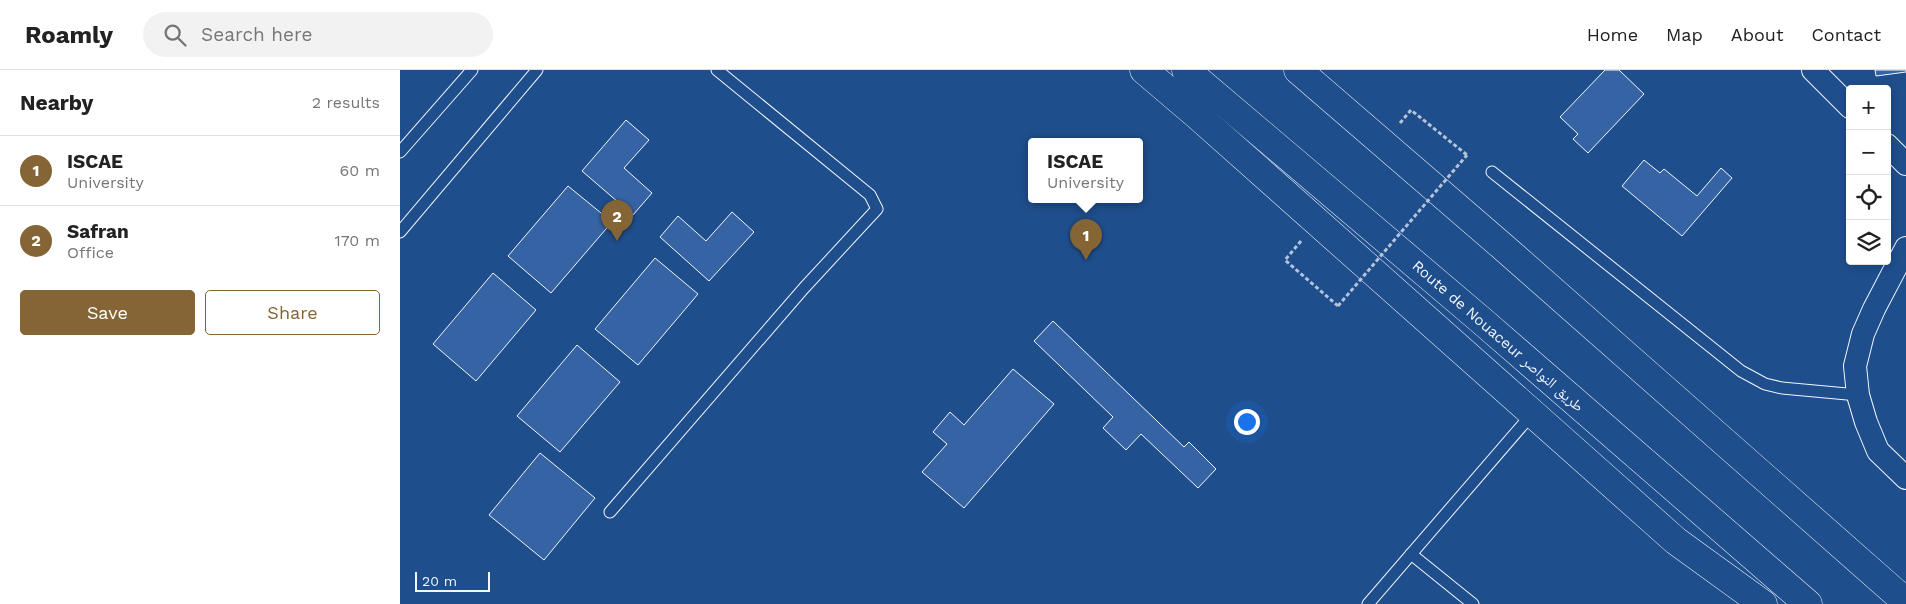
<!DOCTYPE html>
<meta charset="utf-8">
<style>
:root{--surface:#fff;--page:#f2f2f2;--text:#222;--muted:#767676;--line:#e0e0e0;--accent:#856535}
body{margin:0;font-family:"Work Sans","Noto Naskh Arabic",sans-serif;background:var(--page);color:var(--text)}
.controls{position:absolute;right:15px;top:15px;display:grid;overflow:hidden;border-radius:5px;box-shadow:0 2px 8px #0003}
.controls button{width:45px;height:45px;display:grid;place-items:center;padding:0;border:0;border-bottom:1px solid var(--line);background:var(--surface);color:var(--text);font:25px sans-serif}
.scale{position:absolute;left:15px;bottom:12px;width:75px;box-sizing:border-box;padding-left:5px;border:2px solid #f2f6ff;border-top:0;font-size:14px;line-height:18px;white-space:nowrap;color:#f2f6ff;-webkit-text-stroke:4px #1f4e8c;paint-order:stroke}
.you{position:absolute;left:846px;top:351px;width:18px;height:18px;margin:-12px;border:4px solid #fff;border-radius:50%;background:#1a73e8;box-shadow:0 0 0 8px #1a73e833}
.badge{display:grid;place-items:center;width:32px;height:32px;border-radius:50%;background:var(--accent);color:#fff;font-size:16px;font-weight:700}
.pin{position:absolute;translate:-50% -41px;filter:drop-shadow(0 1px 2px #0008)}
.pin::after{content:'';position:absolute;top:26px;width:18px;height:15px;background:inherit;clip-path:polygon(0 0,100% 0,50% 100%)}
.popup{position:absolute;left:628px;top:68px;width:115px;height:65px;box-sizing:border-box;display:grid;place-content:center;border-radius:5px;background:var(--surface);filter:drop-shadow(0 1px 4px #0005);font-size:16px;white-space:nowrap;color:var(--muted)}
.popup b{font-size:19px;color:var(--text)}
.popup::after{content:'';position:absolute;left:50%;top:100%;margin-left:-10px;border:10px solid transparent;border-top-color:var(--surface)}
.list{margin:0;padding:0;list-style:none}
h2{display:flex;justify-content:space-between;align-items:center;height:65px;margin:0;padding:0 20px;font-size:21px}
h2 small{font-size:16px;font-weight:400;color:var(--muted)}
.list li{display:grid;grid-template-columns:32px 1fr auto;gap:15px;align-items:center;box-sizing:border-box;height:70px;padding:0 20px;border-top:1px solid var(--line)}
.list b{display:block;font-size:19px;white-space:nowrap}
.list p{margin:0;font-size:16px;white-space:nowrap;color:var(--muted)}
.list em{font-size:16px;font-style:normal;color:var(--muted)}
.actions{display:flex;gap:10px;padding:15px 20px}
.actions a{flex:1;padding:11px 0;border:1px solid var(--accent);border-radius:5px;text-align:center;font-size:18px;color:var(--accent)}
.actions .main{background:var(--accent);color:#fff}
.icon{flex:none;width:28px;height:28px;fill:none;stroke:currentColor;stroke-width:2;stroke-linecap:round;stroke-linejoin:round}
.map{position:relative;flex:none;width:1506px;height:534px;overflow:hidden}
header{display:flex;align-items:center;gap:30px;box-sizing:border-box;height:70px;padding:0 25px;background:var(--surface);border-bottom:1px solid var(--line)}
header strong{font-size:24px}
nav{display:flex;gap:28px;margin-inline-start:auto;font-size:18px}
.search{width:350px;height:45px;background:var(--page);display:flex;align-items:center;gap:12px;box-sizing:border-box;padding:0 18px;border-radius:28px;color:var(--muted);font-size:19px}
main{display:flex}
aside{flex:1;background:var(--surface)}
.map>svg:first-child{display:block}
</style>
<header>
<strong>Roamly</strong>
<div class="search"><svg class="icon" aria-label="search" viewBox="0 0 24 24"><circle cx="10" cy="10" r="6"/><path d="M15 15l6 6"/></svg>Search here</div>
<nav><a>Home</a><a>Map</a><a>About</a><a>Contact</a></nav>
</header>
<main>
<aside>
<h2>Nearby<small>2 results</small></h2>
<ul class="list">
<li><span class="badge">1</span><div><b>ISCAE</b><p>University</p></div><em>60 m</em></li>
<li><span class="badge">2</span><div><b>Safran</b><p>Office</p></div><em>170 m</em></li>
</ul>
<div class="actions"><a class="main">Save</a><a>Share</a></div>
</aside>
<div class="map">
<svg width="1506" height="534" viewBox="0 0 1506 534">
<rect width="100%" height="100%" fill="#1f4e8c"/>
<g fill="#3563a3" stroke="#f2f6ff">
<polygon points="1205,0 1219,0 1244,24 1188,83 1173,69 1178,64 1160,47"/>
<polygon points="1475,0 1506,0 1506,2 1476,6"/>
<polygon points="226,50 249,70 224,98 252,123 233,145 182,101"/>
<polygon points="1244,90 1260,103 1264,99 1297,126 1321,98 1332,108 1282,166 1222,116"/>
<polygon points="168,116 212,152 151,223 108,186"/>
<polygon points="332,142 354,162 309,211 260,167 278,146 306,171"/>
<polygon points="255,188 298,224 238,295 195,259"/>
<polygon points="93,203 136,240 76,311 33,274"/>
<polygon points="653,251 784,377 789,372 816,399 798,418 741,364 726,380 703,358 713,347 634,271"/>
<polygon points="177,275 220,312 160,382 117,346"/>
<polygon points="613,299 654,334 564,438 522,402 547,374 533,362 550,342 564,355"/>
<polygon points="140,383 195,428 144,490 89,445"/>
</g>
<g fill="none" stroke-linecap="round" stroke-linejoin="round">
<defs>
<g id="lane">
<polyline points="0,82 72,0"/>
<polyline points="1092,102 1341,301 1365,314 1382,318 1458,325"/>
<polyline points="0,162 137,0"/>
<polyline points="210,442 404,218 477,139 470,125 317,0"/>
<polyline points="1011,484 1073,534"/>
<polyline points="968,534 1132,344"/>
</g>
<g id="street">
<polyline points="1413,0 1450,37"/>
<polyline points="1487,75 1506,94"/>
<polyline points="1506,178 1474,239 1463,264 1455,296 1458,325 1466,352 1478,381 1506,408"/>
</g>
<g id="highway">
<polyline points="744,0 798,46 1276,471 1363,534"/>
<polyline points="786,0 1082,251 1408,534"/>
<polyline points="898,0 1102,176 1506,532"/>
</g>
</defs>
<use href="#lane" stroke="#f2f6ff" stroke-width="13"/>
<use href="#street" stroke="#f2f6ff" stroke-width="24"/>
<use href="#highway" stroke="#f2f6ff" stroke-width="29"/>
<g stroke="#b3c4dc" stroke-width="3" stroke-dasharray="4 2.5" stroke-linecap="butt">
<polyline points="1000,53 1011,40 1067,85"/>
<polyline points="901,171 885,190 938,236"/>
</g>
<use href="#lane" stroke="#1f4e8c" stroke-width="11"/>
<use href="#street" stroke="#1f4e8c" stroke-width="22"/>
<use href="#highway" stroke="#1f4e8c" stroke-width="28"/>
<polyline stroke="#b3c4dc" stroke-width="3" stroke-dasharray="4 2.5" stroke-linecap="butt" points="938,236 1067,85"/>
</g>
<g text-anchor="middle" stroke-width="4" stroke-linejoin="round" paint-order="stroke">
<g font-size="15" fill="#f2f6ff" stroke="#1f4e8c">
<text transform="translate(1098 266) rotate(41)" y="5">Route de Nouaceur طريق النواصر</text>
</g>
</g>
</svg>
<div class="controls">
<button>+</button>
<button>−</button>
<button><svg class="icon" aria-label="locate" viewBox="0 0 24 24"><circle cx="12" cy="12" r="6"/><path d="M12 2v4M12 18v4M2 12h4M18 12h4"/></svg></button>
<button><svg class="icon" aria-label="layers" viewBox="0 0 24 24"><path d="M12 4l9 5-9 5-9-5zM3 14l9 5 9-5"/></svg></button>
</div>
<div class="scale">20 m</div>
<div class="you"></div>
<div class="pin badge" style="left:686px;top:190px">1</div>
<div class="popup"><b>ISCAE</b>University</div>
<div class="pin badge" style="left:217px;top:171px">2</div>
</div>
</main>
